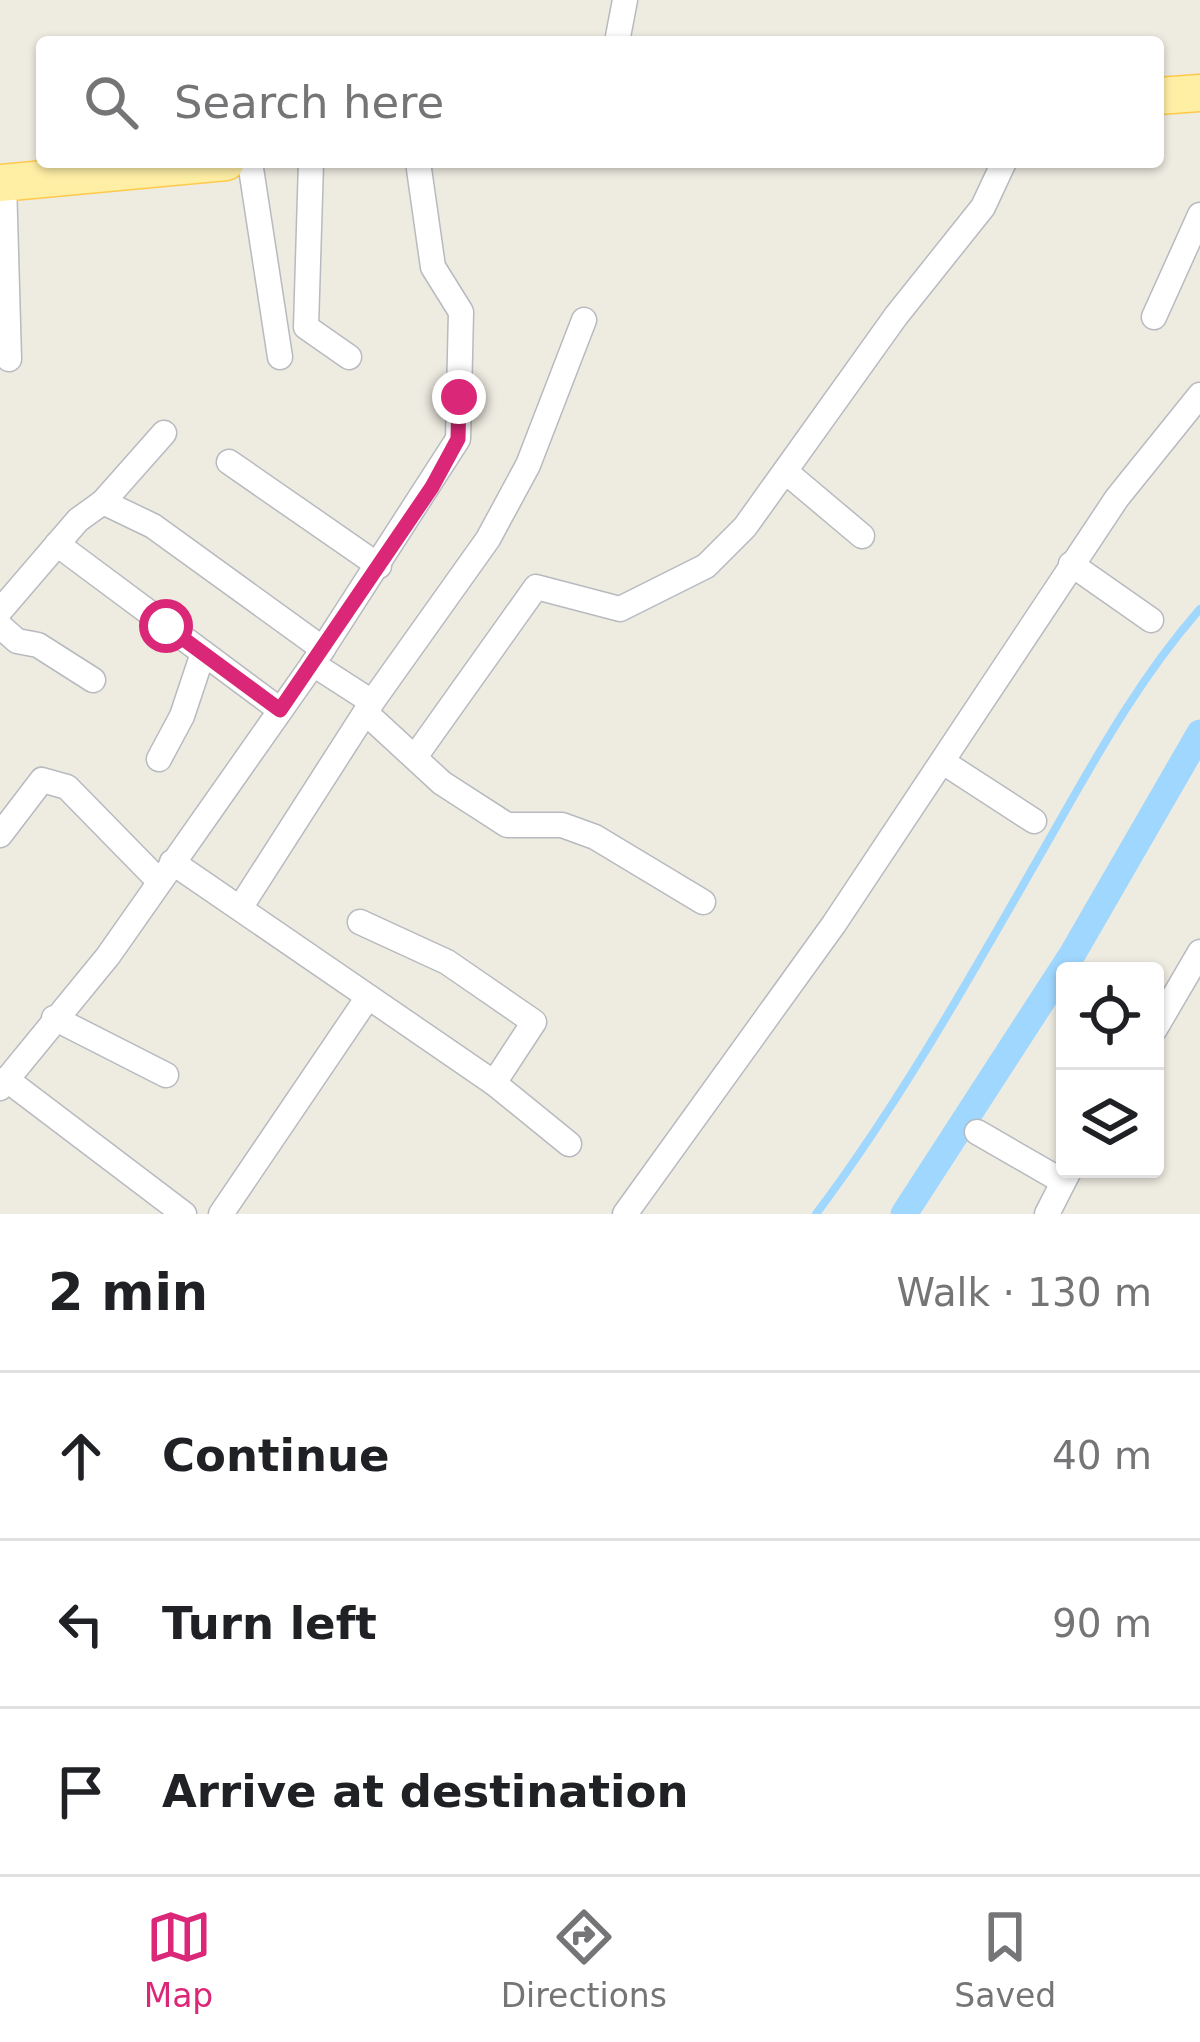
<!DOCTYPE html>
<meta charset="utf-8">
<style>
:root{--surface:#fff;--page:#f2f2f2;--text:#202124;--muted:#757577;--line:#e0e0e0;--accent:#db2777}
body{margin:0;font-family:"DejaVu Sans",sans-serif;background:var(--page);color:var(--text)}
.controls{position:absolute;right:36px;bottom:36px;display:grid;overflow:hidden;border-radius:12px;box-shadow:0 3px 9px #0004}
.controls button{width:108px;height:108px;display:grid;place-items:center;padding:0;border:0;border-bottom:3px solid var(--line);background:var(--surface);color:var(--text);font:60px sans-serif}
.stop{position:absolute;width:36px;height:36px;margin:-27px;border:9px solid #db2777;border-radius:50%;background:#fff}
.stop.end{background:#db2777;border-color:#fff;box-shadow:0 3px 12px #0008}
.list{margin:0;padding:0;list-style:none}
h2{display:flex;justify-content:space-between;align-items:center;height:156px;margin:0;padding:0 48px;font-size:51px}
h2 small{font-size:39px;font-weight:400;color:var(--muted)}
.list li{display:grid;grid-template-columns:78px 1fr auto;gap:36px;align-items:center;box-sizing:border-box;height:168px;padding:0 48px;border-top:3px solid var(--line)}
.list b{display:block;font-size:45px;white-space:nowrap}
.list em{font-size:39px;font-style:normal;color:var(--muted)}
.icon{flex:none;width:66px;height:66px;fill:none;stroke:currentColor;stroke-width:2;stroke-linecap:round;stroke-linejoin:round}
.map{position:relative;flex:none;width:1200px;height:1214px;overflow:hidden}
.search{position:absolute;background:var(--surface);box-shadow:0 3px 9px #0004;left:36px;right:36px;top:36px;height:132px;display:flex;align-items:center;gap:30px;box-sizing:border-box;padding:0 42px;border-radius:12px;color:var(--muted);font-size:45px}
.sheet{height:660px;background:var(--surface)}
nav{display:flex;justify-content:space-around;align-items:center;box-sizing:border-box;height:168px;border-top:3px solid var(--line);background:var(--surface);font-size:33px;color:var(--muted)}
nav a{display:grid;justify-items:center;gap:6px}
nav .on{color:var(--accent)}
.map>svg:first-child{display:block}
</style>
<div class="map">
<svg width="1200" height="1214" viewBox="0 0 1200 1214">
<rect width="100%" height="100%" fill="#eeebe1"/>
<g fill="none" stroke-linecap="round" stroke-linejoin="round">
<path stroke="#a0d7ff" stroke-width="8" d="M816,1214c81,-108 148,-226 215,-343 53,-91 99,-182 169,-262"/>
<polyline stroke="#a0d7ff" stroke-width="27" points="904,1214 1073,953 1200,733"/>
<defs>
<g id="minor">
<polyline points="617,42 625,0"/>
<polyline points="250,162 280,357"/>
<polyline points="311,162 306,327 349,357"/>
<polyline points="4,182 9,359"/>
<polyline points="1154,317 1200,215"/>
<polyline points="229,462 379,566"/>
<polyline points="786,472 862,536"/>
<polyline points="103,502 164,433"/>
<polyline points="57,544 280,710"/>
<polyline points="1071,564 1151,620"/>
<polyline points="0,611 78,520 103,502 153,526 323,649"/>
<polyline points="0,626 17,641 38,645 93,680"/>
<polyline points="313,664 372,702"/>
<polyline points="366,713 442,783 507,825 562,825 595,837 703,902"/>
<polyline points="415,757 536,587 620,609 706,566 745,527 896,316 983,207 1004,162"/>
<polyline points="159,759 182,716 203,653"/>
<polyline points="943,762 1034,821"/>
<polyline points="0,835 42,780 67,787 159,881"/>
<polyline points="172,862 494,1083 569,1144"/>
<polyline points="240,908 372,702 488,539 528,465 584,320"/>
<polyline points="360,922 447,962 534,1022 494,1083"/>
<polyline points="54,1018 166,1075"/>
<polyline points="1155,1029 1200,952"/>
<polyline points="6,1079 184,1214"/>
<polyline points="0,1088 108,956 313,664 458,439 461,312 433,267 418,162"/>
<polyline points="977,1132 1062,1181"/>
<polyline points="221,1214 368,997"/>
<polyline points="625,1214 834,924 1117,498 1200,395"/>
<polyline points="1047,1214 1070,1169"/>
</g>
<g id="primary">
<polyline points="1158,96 1200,93"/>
<polyline points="0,183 226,162"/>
</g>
</defs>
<use href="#minor" stroke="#b7babf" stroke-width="27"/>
<use href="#primary" stroke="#ffca49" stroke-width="39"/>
<use href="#minor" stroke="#fff" stroke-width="24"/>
<use href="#primary" stroke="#ffefa5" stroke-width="36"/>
</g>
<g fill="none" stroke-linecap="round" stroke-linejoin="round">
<polyline stroke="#db2777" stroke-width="15" points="166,626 280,710 432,487 458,439 459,397"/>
</g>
</svg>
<div class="controls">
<button><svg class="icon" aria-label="locate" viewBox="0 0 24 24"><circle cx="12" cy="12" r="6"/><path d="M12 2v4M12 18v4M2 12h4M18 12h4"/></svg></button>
<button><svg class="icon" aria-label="layers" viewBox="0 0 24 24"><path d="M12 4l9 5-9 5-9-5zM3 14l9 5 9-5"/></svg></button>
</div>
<div class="stop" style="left:166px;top:626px"></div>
<div class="stop end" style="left:459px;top:397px"></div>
<div class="search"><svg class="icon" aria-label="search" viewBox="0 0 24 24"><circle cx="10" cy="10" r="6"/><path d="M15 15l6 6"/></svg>Search here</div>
</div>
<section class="sheet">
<h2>2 min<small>Walk · 130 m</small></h2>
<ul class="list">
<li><svg class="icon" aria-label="ahead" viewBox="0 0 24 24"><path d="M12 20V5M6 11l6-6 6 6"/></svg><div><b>Continue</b></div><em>40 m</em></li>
<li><svg class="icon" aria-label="left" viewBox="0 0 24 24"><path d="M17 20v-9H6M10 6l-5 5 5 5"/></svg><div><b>Turn left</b></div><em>90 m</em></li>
<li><svg class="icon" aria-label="arrive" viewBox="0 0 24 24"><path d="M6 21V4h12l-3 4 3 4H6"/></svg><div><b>Arrive at destination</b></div></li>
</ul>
</section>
<nav>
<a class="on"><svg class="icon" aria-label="map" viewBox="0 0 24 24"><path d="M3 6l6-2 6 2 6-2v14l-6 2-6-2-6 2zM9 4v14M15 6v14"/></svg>Map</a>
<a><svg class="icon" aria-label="directions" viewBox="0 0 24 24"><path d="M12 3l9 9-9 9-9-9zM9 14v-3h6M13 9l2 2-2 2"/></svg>Directions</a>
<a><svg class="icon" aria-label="saved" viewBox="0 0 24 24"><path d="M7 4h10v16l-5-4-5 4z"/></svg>Saved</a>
</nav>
